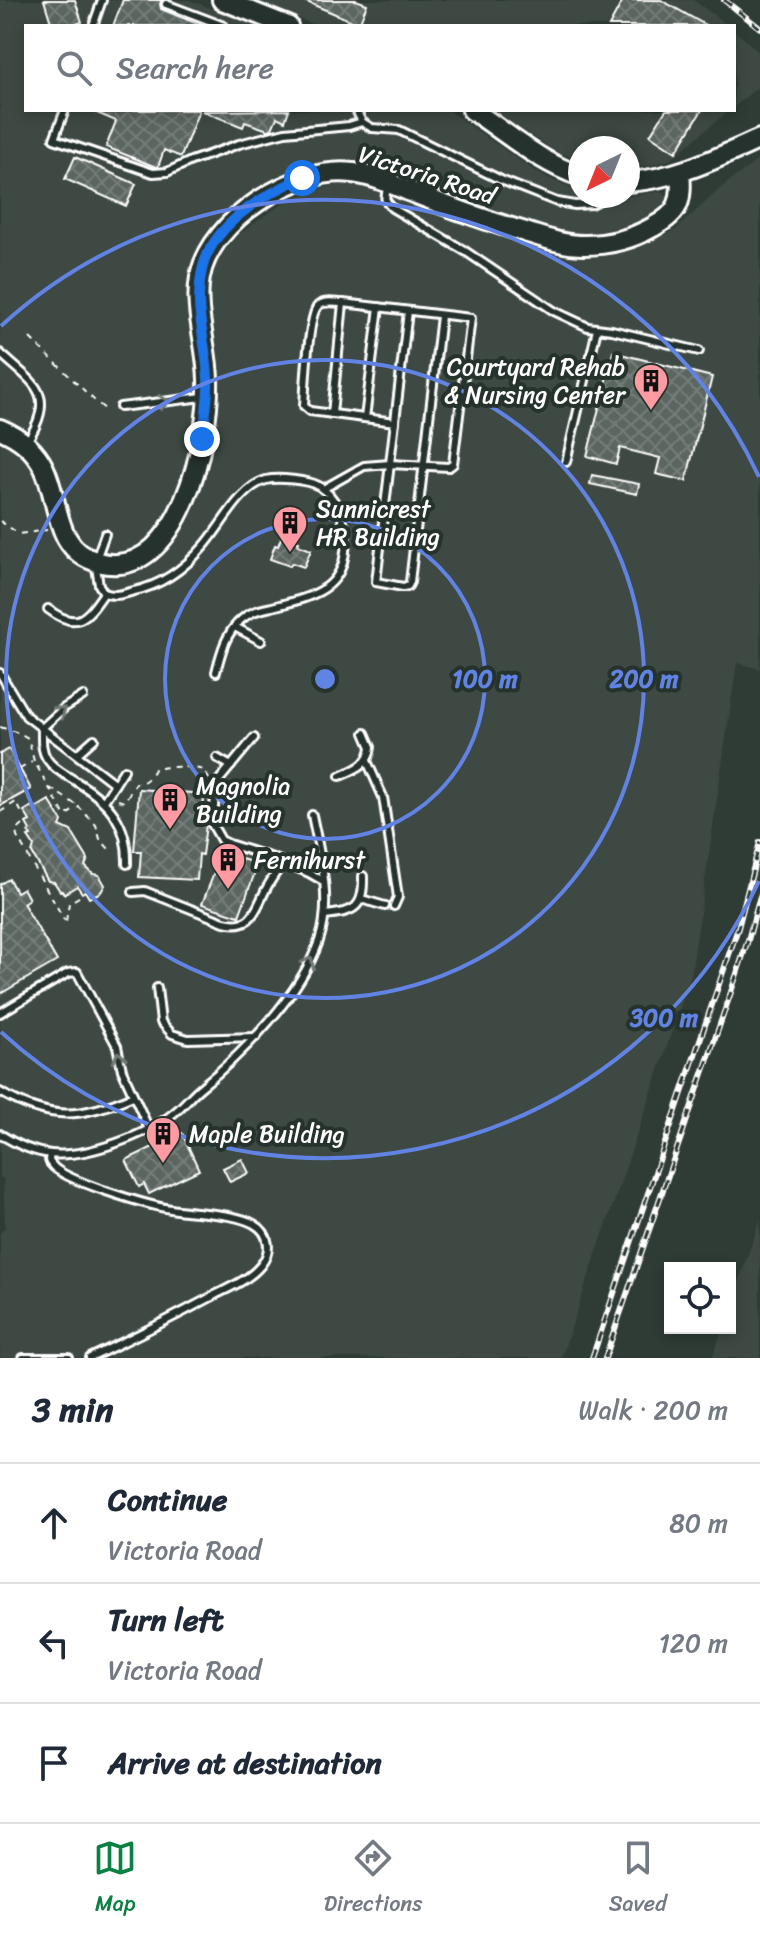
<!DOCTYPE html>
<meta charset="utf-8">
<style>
:root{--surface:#fff;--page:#f2f2f3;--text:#1f2937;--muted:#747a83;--line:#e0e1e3;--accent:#0b8043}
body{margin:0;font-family:Sriracha,sans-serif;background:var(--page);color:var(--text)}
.controls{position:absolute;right:24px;bottom:24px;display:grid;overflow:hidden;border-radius:0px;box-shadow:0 4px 12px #0003}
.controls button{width:72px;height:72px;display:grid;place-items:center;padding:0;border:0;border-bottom:2px solid var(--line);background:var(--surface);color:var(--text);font:40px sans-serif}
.compass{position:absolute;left:568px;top:136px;width:72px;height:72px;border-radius:50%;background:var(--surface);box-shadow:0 4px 12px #0003;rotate:223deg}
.stop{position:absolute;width:24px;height:24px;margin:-18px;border:6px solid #1a73e8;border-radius:50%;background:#fff}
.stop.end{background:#1a73e8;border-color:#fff;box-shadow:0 2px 8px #0008}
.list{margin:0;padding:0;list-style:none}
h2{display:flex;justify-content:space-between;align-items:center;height:104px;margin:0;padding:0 32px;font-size:34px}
h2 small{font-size:26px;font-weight:400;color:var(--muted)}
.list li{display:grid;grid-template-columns:52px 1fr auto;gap:24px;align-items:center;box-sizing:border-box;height:120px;padding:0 32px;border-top:2px solid var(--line)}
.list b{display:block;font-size:30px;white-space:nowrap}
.list p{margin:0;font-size:26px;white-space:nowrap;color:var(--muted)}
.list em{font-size:26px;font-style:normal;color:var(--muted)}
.icon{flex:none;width:44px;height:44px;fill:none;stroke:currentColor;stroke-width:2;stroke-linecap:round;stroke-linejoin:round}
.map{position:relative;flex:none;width:760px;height:1358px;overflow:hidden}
.search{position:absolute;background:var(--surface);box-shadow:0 4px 12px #0003;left:24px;right:24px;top:24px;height:88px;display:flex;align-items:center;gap:20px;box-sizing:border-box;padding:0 28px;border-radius:0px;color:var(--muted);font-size:30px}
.sheet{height:464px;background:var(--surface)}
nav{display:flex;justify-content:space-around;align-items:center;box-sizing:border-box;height:112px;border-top:2px solid var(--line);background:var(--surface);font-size:22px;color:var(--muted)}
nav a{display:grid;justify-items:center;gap:4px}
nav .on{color:var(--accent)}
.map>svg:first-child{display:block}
</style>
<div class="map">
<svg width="760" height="1358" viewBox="0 0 760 1358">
<defs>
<pattern id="building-cross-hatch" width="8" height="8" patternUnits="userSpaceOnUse" patternTransform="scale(2)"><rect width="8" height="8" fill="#5b6661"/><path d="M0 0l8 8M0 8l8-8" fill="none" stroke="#747d79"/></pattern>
</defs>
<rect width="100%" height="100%" fill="#2f3b35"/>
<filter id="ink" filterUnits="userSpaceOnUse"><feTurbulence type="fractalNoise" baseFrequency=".0125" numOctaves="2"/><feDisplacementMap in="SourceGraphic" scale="16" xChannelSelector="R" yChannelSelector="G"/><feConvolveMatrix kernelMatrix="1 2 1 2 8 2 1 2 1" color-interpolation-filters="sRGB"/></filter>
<g filter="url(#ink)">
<g fill="#3c4842">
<polygon points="0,0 189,0 257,26 26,26 26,110 448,110 539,174 580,191 580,196 628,196 656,192 664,192 669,198 669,202 663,209 628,226 600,234 574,234 497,212 400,176 369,166 342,163 322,163 279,178 255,193 214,228 198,248 191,264 221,254 240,234 259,219 284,203 305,193 325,187 348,184 364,185 554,251 576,256 597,256 619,252 642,246 675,230 723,186 760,158 760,669 737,663 691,976 561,1358 0,1358 0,1233 5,1227 3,1179 0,1177"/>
<polygon points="250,0 693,0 729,26 317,26"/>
<polygon points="734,30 760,53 760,85 734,107"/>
<polygon points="491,110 730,110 670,160 653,165 628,168 628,148 580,148 580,161 557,152"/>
<polygon points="760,1219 760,1358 712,1358 723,1328 730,1328 730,1307"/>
</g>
<g fill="url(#building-cross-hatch)" stroke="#fff" stroke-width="2">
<polygon points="44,0 75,0 82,22 69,26 52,26"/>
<polygon points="123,0 162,0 160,4 161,9 203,26 113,26"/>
<polygon points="302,0 356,0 367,4 359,24"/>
<polygon points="623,0 661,0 707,26 609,26"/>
<polygon points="90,110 199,110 181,157 164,150 158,167 156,167 106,147 116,121"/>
<polygon points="289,110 285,121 277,117 272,129 268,130 245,122 243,127 202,111"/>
<polygon points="666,110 702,110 676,152 650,135"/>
<polygon points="75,157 136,184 126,206 65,179"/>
<polygon points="613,352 712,377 686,481 656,474 660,458 620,448 616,464 587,456"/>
<polygon points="592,475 639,484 637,494 590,484"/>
<polygon points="282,535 299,542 298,545 311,550 304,567 292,563 290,566 270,559 275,545 278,546"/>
<polygon points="9,749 31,789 0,806 0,754"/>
<polygon points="139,789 205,794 203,806 208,807 213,813 219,810 218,823 212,820 206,825 202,855 199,854 197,880 139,877 141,851 134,851"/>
<polygon points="49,800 62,821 60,826 71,831 88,859 85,866 93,874 99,875 105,885 101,892 89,898 85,891 82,893 77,886 64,894 62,891 60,891 54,882 48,881 32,853 34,846 28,837 31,836 28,832 30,830 26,823 30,821 24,811 32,806 34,809"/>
<polygon points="222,853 258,864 239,916 202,904"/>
<polygon points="9,879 16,892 23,888 29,899 23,903 57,961 0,994 0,884"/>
<polygon points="182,1133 199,1170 149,1194 144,1184 139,1187 126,1160"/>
<polygon points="242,1159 249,1173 230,1182 223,1168"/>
</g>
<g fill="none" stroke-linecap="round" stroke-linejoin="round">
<defs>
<g id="lane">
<polyline points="166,4 224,26"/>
<polyline points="93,26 102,0"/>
<polyline points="65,110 54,139 153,173 167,172 191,161 239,144 285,132 349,126 362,122 372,128 399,130 501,180 557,202 575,205 592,204 608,196"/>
<polyline points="356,110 362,122"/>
<path d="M388,187c-4,11 -4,13 4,21l73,43 89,60 34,16 24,3 87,21"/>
<polyline points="408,311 376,582 403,587 408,586 410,582 441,316"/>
<path d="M0,353c34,31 57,40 28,87"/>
<polyline points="120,407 203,397"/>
<polyline points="332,414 343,303"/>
<polyline points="365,418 379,307"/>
<polyline points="566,462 597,329"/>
<path d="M323,489l41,-23 26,-2 59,3 4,-3 18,-146 -128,-15c-7,0 -19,-3 -25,3 -10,9 -13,83 -14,100l6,5 85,11"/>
<path d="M105,534l-10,28 4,23 5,8c11,4 19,1 30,-2 29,-6 51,-23 70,-45 17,-19 36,-59 62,-66 12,-3 42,0 53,6 16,10 24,29 26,46 5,53 -24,63 -69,74 -12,3 -24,4 -34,13 -16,13 -21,33 -26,53"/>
<path d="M48,609c29,22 38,10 56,-16"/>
<polyline points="235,627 261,641"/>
<polyline points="0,673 26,716 115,784"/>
<path d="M42,728c0,11 -1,22 5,31 7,11 20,16 30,23 33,20 51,42 50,82"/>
<polyline points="42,728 64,708 83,696"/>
<polyline points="77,754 94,739"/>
<polyline points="217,758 231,766"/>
<polyline points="367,761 383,797 398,897 394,906"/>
<path d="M340,776c16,-7 29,-11 31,-29l-6,-14"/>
<polyline points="104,801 124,770"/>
<polyline points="214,807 216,784 254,738"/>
<polyline points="213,826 221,840 229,844 273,858 309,873 323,881"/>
<path d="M133,892l12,-1 79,31c28,7 31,-11 41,-31 5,-10 12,-19 18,-29"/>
<polyline points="361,899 385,906"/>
<path d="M325,915c30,-3 39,-7 38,-39"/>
<polyline points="157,988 161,1022 172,1034 188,1039 256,1037"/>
<polyline points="0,1013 68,973 77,972 117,1046 122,1070 149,1129"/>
<path d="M0,1092c51,29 80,27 133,4"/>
<path d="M0,1134c14,9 33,18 51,20 35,4 97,-19 124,-42 10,-8 17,-18 26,-25 44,-35 99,-92 118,-146 14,-40 1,-86 -7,-126"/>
<path d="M50,1154c-1,6 -2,7 2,11 10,15 98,41 119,44 22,4 65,4 83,15 16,9 18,27 7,41 -11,14 -30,22 -46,30 -41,22 -83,43 -125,63"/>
<polyline points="23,1358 69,1358"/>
</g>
<g id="secondary">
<polyline points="222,0 288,26"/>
<path d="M472,110c35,23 67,52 108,66"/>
<path d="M628,182c47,-3 89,-24 132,-43"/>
<path d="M0,429c19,8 35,20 44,39 16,34 10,83 54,94 82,22 112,-126 110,-183 -1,-34 -14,-69 -8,-102 10,-57 97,-112 153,-104 22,3 43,13 63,21 36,14 72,27 109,38 19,6 39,13 59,13 24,0 48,-6 69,-18 26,-14 30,-26 27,-54"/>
</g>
</defs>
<use href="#lane" stroke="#fff" stroke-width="12"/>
<use href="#secondary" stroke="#fff" stroke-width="24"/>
<g stroke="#fff" stroke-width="2" stroke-dasharray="6 6" stroke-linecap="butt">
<polyline points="30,338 95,401 105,409"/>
<polyline points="0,521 19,534 47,530"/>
<polyline points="0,727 19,733 28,738 34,761 65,816 79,807 96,825 100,839 109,849"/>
<polyline points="20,769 32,762"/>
<polyline points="50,788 78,806"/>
<path d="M118,800l6,2 12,-19c9,1 14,-6 18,-14 18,-3 33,-3 50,1l5,9"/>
<polyline points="0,812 16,802 23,815"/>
<polyline points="23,825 16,831 17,837 65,921"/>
<polyline points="66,921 69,903 82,895"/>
</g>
<use href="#lane" stroke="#26332d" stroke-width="6"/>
<use href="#secondary" stroke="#26332d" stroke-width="18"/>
<defs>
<g id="rail">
<polyline points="724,0 760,28"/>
<polyline points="592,1358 738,928 760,842"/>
<polyline points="605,1358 730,995 748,940 760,896"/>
</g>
</defs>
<use href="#rail" stroke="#fff" stroke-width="6"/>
<use href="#rail" stroke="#26332d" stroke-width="3" stroke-dasharray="9" stroke-linecap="butt"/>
</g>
<defs><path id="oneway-chevron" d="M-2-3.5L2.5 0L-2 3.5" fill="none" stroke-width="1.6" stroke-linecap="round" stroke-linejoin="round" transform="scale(2)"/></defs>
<g stroke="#727a76">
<use href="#oneway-chevron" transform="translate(164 402) rotate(-7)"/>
<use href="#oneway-chevron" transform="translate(61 711) rotate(-37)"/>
<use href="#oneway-chevron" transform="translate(309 962) rotate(-63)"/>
<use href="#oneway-chevron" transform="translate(119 1057) rotate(-105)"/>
</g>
</g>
<g fill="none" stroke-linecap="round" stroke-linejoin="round" filter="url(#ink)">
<path stroke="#1a73e8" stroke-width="10" d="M202,439c3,-20 7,-41 6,-61 -1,-25 -8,-50 -9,-75 0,-16 1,-33 8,-48 16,-36 60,-62 95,-77"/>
</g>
<g fill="none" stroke="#6183e4" stroke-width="4">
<circle cx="325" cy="679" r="160"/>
<circle cx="325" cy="679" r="319"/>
<path d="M759 881A479 479 0 0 1 1 1032M1 326A479 479 0 0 1 759 477"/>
</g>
<defs>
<symbol id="building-pin" viewBox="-11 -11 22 30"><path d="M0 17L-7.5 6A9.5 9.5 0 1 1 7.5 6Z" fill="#ff9aa2" stroke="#26332d"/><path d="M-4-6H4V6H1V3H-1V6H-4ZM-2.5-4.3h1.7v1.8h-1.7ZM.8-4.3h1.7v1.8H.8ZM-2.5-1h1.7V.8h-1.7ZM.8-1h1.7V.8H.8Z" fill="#111"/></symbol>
</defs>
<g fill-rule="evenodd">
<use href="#building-pin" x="631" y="361" width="40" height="54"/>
<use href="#building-pin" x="270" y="503" width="40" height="54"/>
<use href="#building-pin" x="150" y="780" width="40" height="54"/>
<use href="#building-pin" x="208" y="840" width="40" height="54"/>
<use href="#building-pin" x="143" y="1114" width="40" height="54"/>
</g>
<g text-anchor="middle" stroke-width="8" stroke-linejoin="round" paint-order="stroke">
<g font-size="24" fill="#fff" stroke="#26332d">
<text transform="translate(427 175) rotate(18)" y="8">Victoria Road</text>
</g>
<g font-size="24" fill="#fff" stroke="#26332d" text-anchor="start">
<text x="625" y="375" text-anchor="end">Courtyard Rehab<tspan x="625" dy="28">&amp; Nursing Center</tspan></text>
<text x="316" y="517">Sunnicrest<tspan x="316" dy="28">HR Building</tspan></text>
<text x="196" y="794">Magnolia<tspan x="196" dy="28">Building</tspan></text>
<text x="254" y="868">Fernihurst</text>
<text x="189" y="1142">Maple Building</text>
</g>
</g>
<circle cx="325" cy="679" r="12" fill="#6183e4" stroke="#26332d" stroke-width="4"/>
<g font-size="24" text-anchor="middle" font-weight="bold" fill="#6183e4" stroke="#26332d" stroke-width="8" stroke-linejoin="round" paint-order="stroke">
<text x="485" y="687">100 m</text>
<text x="644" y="687">200 m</text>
<text x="664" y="1026">300 m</text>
</g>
</svg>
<div class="controls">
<button><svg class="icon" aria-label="locate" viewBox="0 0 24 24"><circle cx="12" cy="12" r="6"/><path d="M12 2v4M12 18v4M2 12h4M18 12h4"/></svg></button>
</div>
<svg class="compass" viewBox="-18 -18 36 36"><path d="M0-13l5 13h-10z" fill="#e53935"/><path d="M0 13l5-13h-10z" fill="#747a83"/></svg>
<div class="stop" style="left:302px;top:178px"></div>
<div class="stop end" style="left:202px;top:439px"></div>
<div class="search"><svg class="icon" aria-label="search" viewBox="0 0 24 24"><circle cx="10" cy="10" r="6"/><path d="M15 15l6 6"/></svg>Search here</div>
</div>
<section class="sheet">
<h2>3 min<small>Walk · 200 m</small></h2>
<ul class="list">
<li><svg class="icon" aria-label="ahead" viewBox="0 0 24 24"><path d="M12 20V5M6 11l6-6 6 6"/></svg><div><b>Continue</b><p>Victoria Road</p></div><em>80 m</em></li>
<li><svg class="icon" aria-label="left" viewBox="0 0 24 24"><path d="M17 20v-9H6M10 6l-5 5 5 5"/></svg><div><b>Turn left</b><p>Victoria Road</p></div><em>120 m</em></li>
<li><svg class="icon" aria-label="arrive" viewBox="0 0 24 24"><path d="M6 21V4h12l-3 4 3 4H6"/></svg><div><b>Arrive at destination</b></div></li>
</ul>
</section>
<nav>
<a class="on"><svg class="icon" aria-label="map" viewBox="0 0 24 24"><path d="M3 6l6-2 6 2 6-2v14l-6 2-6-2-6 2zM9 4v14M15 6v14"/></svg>Map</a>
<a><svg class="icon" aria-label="directions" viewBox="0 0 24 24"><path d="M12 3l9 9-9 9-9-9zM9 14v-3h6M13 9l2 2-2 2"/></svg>Directions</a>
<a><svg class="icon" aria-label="saved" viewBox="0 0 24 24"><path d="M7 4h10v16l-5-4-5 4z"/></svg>Saved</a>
</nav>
